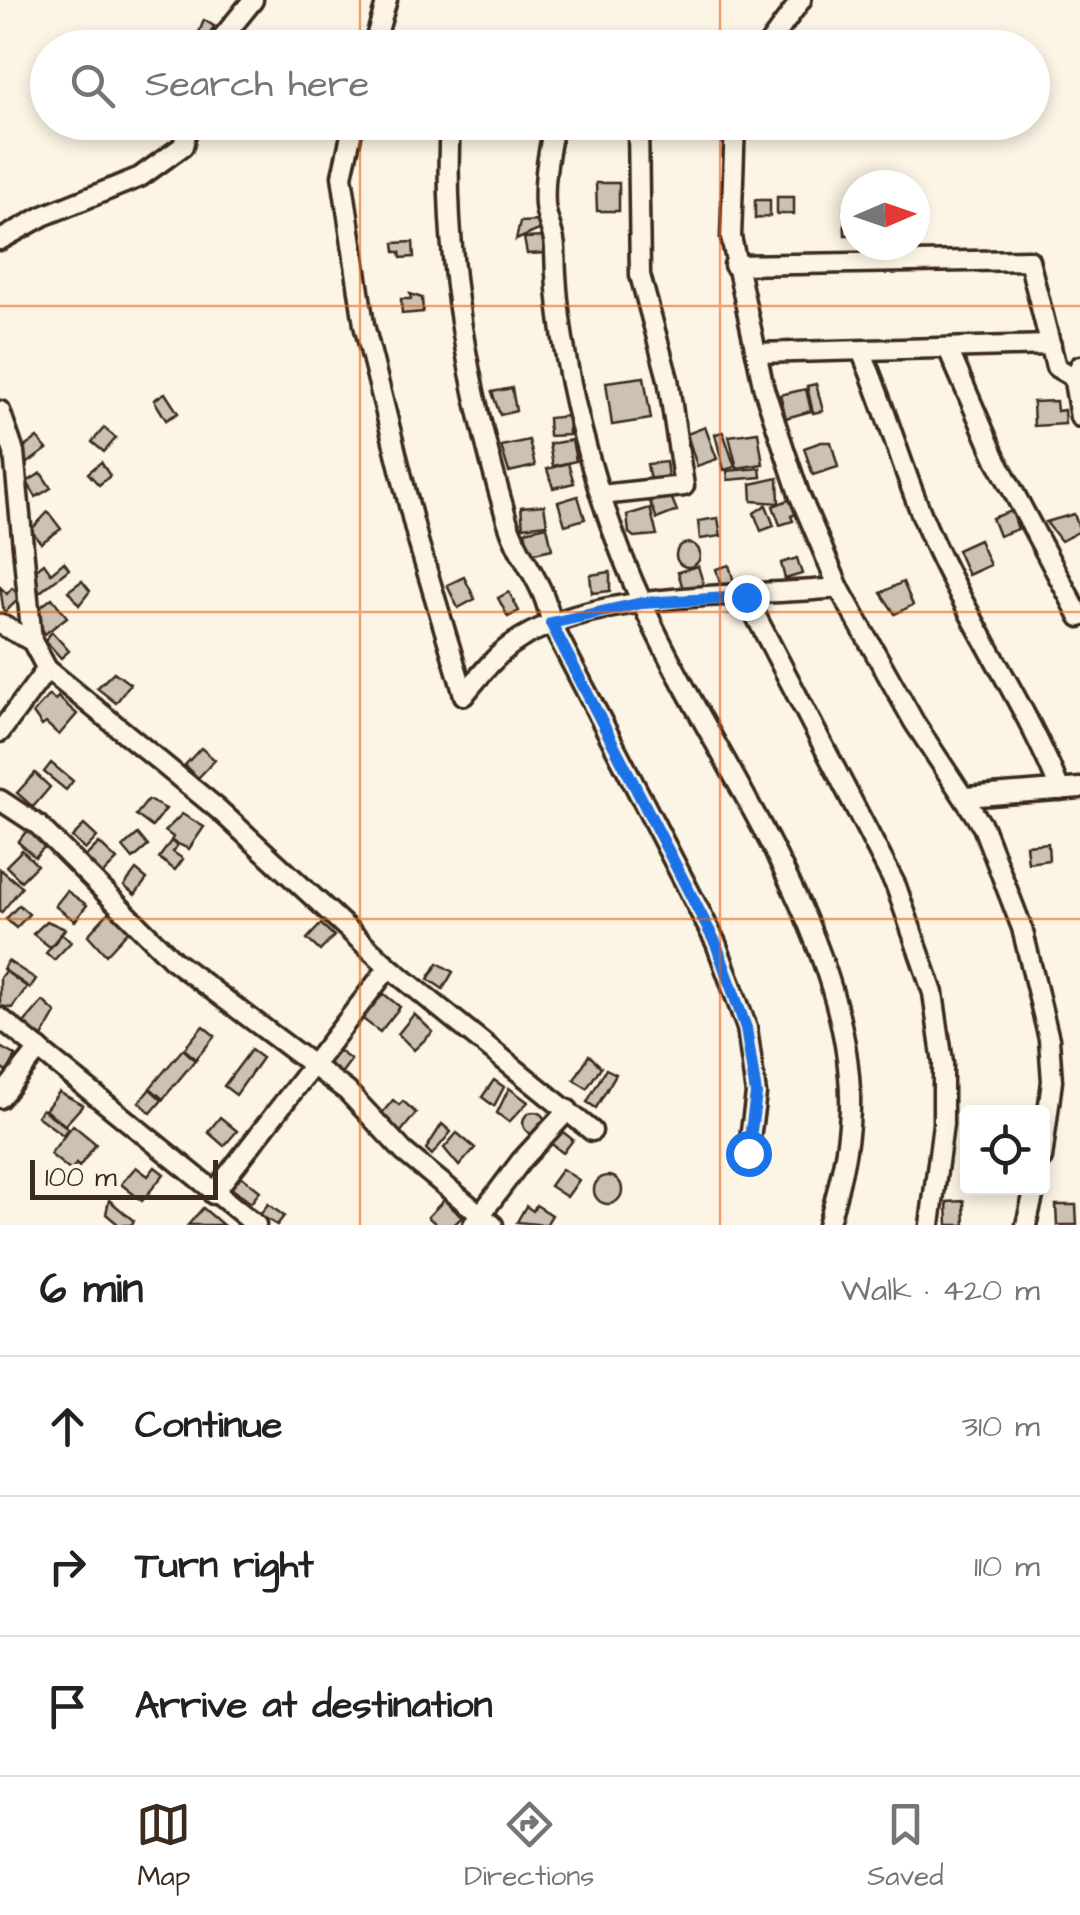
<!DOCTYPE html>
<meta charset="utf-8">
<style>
:root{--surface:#fff;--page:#f6f6f6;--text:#222;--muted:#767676;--line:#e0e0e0;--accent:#3b2a1e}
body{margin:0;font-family:"Architects Daughter",sans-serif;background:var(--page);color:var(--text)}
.controls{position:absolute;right:30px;bottom:30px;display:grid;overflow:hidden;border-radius:10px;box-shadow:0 5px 15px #0003}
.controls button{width:90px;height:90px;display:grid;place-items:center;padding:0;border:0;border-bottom:2px solid var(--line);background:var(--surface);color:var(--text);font:50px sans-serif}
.compass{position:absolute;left:840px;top:170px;width:90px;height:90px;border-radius:50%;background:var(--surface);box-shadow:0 5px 15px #0003;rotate:88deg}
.scale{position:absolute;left:30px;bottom:25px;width:188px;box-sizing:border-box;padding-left:10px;border:5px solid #3b2a1e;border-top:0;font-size:28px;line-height:35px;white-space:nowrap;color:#3b2a1e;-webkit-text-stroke:8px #fcf5e5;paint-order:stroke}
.stop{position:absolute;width:30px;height:30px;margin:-22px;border:8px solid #1a73e8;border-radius:50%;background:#fff}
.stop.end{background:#1a73e8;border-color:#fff;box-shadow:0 2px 10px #0008}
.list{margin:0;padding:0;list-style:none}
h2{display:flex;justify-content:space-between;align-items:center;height:130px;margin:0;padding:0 40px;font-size:42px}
h2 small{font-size:32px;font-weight:400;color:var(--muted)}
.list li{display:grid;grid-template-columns:65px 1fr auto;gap:30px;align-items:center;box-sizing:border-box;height:140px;padding:0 40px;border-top:2px solid var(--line)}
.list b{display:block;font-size:38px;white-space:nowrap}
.list em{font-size:32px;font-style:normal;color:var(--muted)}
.icon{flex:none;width:55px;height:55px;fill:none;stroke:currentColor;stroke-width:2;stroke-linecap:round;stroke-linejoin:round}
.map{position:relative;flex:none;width:1080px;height:1225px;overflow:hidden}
.search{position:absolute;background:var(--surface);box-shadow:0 5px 15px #0003;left:30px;right:30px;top:30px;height:110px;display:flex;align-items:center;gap:25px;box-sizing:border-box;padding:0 35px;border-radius:55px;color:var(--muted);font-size:38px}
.sheet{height:550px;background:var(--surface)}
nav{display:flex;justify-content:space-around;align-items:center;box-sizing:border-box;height:140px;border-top:2px solid var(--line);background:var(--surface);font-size:28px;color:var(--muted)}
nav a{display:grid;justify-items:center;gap:5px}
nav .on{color:var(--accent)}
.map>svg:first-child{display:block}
</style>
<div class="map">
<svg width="1080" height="1225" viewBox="0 0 1080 1225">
<rect width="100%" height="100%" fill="#fcf5e5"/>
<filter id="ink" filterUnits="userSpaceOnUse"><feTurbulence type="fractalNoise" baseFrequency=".01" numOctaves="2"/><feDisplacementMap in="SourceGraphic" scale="20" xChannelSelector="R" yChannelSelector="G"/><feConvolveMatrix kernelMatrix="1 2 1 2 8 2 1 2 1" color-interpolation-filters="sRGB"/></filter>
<g filter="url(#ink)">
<g fill="#ccc2b3" stroke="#3b2a1e" stroke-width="2.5">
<polygon points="204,20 214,26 203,48 193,48"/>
<polygon points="596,183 619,183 619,211 597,211"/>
<rect x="777" y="197" width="17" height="17"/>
<polygon points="755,200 770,200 770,216 755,219"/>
<polygon points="844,208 855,208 855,235 845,235"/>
<polygon points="539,221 539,230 516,240 520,222"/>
<polygon points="545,237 546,253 527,254 524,238"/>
<polygon points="413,242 414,257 401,258 400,252 395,252 394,243"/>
<polygon points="410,294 422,298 423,312 402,314 401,299 411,299"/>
<polygon points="644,377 651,419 612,425 606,382"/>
<polygon points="816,384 823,411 813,413 807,386"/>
<polygon points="512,388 516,411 500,415 492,392"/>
<polygon points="806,389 811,411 786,418 780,395"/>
<polygon points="165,393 178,413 166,420 154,400"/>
<polygon points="1056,401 1057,411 1064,410 1065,424 1034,426 1033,402"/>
<polygon points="568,416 569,435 549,436 548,418"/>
<polygon points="705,427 717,459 697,466 687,434"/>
<polygon points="104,428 116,438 104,452 92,442"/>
<polygon points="723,432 735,467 724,470 715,434"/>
<polygon points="758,432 763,464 737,468 729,436"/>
<polygon points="37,438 47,449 28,463 19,451"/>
<polygon points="529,440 535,466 509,472 501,446"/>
<polygon points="572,440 576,461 553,466 549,444"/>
<polygon points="821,442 831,442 838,467 813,475 804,448"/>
<polygon points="101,462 110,476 99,485 88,473"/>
<polygon points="666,462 668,477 650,480 647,464"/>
<polygon points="568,463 574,483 553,488 547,469"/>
<polygon points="760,468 761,477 728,480 727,471"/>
<polygon points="41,473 51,488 36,497 27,482"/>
<polygon points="778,478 779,503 752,501 751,484"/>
<polygon points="670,494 677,511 657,519 650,502"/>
<polygon points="578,496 585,519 565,525 558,502"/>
<polygon points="791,499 796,514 791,516 793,521 780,525 773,506"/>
<polygon points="544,505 547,524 523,527 521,507"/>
<polygon points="766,505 774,526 761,531 754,513"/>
<polygon points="650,508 657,535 634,537 629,533 627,515"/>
<polygon points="1012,511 1018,529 999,536 992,518"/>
<polygon points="48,512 61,529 41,543 31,530"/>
<polygon points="1074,514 1080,531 1061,541 1046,522"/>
<polygon points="718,518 721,536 700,539 698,521"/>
<polygon points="547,526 552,549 530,554 525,531"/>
<polygon points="979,540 990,565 968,575 957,550"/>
<circle cx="688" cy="555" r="12"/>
<polygon points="797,558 802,574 785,579 781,563"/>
<polygon points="64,562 69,569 40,592 30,574 44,563 51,573"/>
<polygon points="729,565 734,582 721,587 716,569"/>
<polygon points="698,566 704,586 684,592 678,572"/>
<polygon points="610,572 610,591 592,593 590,575"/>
<polygon points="464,577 475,599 458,608 447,585"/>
<polygon points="82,581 90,591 79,605 68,591"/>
<polygon points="903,582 913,605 895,614 881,593"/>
<polygon points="0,587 7,594 12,588 21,597 4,613"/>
<polygon points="509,592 519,611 508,617 498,598"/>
<polygon points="52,598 67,617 45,634 33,613"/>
<polygon points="52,632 69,651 61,658 45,640"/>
<polygon points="114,672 130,684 116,703 97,688"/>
<polygon points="49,695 55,700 58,697 77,714 59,735 46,723 42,726 33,713"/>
<polygon points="201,748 215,760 198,778 185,765"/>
<polygon points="51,763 73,781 66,790 44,772"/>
<polygon points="35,773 50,787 33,807 17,793"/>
<polygon points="148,800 166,809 152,827 136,815"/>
<polygon points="182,814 204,827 189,849 171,841 173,837 165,831"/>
<polygon points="84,825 97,837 85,850 72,837"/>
<polygon points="28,829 46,845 35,857 18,842"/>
<polygon points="138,834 148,846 133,859 123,847"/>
<polygon points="171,841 177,846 173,852 183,859 175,870 159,858"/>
<polygon points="99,843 117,860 102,875 85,857"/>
<polygon points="1048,843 1049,860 1028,863 1026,845"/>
<polygon points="22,850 37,865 21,881 6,866"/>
<polygon points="0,869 22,887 1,913 0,912"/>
<polygon points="136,870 147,879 135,895 124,886"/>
<polygon points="67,891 87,905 75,921 55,906"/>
<polygon points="19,905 29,914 16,928 6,919"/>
<polygon points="109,912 129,930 106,955 88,935"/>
<polygon points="47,921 65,929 50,947 33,934"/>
<polygon points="321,924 334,936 320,951 307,939"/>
<polygon points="62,934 71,942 54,960 46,953"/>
<polygon points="8,961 36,979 30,988 3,969"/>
<polygon points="438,963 453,972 443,989 428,979"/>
<polygon points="5,971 27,987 12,1008 0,1006 0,978"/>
<polygon points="384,994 400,1007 380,1032 360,1017"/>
<polygon points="43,1001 56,1013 41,1039 24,1023"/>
<polygon points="414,1014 433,1032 414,1050 398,1034"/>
<polygon points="203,1026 215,1036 196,1059 184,1049"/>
<polygon points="0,1047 16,1056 7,1072 0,1068"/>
<polygon points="183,1049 195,1060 163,1099 150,1088"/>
<polygon points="251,1050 262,1058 236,1095 224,1086"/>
<polygon points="339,1051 351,1060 340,1075 328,1065"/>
<polygon points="589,1055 601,1067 587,1088 574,1080"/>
<polygon points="606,1069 616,1074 596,1108 587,1102"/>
<polygon points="494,1080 504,1087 494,1106 482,1097"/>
<polygon points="509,1088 528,1102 509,1122 497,1113"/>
<polygon points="150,1089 162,1100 151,1113 139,1102"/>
<polygon points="59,1092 83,1105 65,1125 45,1110"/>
<polygon points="393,1100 399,1105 403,1101 416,1113 396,1138 378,1118"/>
<polygon points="42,1109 68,1128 63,1135 37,1116"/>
<circle cx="534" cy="1123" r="11"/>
<polygon points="220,1117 237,1131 224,1146 208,1132"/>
<polygon points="442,1124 451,1132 432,1155 426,1149"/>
<polygon points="73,1125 96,1144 79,1167 76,1164 71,1171 50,1154"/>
<polygon points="558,1128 573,1140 563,1153 548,1141"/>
<polygon points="457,1133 475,1148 459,1166 444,1148"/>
<polygon points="136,1167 148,1176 155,1167 164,1174 142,1201 121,1184"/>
<polygon points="562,1169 579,1180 567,1197 550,1186"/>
<polygon points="237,1173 260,1191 251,1203 227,1185"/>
<circle cx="608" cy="1190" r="14"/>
<polygon points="109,1200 134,1221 131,1225 119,1225 106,1214"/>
<polygon points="444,1200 462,1217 454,1225 437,1225 428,1217"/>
<polygon points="964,1201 965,1225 948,1225 947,1202"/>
<polygon points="268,1204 284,1216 277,1225 260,1215"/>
<polygon points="536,1205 552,1215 546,1225 517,1222 526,1206 533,1211"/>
<polygon points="1056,1205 1076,1205 1077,1225 1057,1225"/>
<polygon points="203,1208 223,1225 188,1225"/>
</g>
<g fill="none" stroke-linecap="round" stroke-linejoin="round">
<defs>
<g id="minor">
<polyline points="214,48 253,0"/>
<polyline points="373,48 387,0"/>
<polyline points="476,48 505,40 541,48"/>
<polyline points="766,48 801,0"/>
<polyline points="354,122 342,176 364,325 418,541 464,695"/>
<path d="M450,122c-8,134 19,270 57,398 12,41 37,59 44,103l165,320 31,85 9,66 -8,59"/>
<path d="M555,122c-6,26 -12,56 -10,83 1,15 10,29 10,44 2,115 41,254 89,358 66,145 192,309 205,469 5,52 -7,100 -21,149"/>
<polyline points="735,122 731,237 764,389 799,494 839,588 914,722 983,827 1022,928 1049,1039 1052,1081 1042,1158"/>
<polyline points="0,240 43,216 140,177 183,146 189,122"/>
<polyline points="734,265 1029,260 1056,367 1080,381"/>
<polyline points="948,349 996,459 1080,617"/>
<polyline points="757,353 1051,345"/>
<path d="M862,353c28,66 45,134 76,199 38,81 89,155 122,238"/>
<polyline points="1080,366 1074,381 1080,417"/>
<polyline points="0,411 14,452 32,641"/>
<polyline points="601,495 684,486 668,379 640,275 638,122"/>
<polyline points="746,597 896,886 933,993 943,1063 943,1124 930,1225"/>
<polyline points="0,624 32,641 47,669 219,810 389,967 592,1131"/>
<path d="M464,695c15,-18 28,-36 47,-50 75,-55 236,-48 328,-57"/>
<polyline points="0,732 47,669"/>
<polyline points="966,797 1080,788"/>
<polyline points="0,800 38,825 174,961 347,1091 404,1152 493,1225"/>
<polyline points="0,1018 256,1225"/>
<polyline points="0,1098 39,1049"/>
<polyline points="213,1194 389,967"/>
<polyline points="473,1225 521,1161 568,1110"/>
<polyline points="1026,1225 1035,1188"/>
</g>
</defs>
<use href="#minor" stroke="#3b2a1e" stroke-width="25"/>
<use href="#minor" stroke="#fcf5e5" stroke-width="18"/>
</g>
</g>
<g fill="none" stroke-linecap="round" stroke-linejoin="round" filter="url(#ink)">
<polyline stroke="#1a73e8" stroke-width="12" points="746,597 642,603 551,623 716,944 746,1028 756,1094 748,1153"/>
</g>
<path fill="none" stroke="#e8590c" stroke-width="2.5" stroke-opacity="0.55" d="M360,0v48M720,0v48M360,122v1103M720,122v1103M0,306h1080M0,612h1080M0,919h1080"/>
</svg>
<div class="controls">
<button><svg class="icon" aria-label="locate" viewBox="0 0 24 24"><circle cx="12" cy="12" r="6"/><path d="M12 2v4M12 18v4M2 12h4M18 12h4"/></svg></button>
</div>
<svg class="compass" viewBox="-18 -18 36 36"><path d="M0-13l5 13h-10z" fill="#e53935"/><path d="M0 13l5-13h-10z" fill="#767676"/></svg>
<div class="scale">100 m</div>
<div class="stop" style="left:748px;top:1153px"></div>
<div class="stop end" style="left:746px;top:597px"></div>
<div class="search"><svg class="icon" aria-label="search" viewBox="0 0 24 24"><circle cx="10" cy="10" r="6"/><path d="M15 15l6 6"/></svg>Search here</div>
</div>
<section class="sheet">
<h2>6 min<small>Walk · 420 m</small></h2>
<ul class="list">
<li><svg class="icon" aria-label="ahead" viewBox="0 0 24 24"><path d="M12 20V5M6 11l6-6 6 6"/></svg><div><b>Continue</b></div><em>310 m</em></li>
<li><svg class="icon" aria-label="right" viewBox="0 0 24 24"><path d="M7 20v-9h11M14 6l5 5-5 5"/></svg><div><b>Turn right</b></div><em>110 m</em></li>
<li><svg class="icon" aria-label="arrive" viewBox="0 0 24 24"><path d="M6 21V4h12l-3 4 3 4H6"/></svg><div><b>Arrive at destination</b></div></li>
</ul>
</section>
<nav>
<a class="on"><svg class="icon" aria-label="map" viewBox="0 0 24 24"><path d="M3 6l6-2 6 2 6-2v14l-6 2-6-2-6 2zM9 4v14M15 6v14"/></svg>Map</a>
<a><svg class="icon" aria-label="directions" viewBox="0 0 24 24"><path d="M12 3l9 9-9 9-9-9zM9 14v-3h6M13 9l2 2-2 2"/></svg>Directions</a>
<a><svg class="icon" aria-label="saved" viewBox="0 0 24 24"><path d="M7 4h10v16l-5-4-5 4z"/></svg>Saved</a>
</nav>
